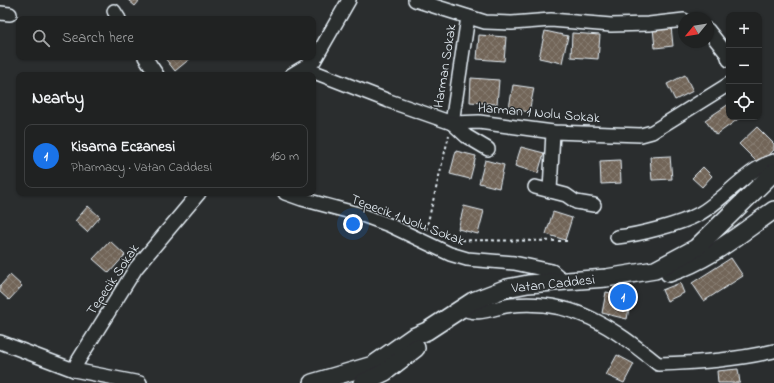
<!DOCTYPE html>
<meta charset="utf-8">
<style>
:root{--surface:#202222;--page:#282a2a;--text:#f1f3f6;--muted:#a2a4a5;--line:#3d3f40;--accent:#1a73e8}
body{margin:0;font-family:"Indie Flower",sans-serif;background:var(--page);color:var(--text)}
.controls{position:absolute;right:12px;top:12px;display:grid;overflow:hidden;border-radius:8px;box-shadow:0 1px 3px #0004}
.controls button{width:36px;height:36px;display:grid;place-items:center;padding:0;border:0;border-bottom:1px solid var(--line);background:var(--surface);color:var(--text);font:20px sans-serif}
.compass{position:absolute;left:678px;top:12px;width:36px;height:36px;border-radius:50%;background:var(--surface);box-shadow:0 1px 3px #0004;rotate:240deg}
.you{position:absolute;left:353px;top:224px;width:14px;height:14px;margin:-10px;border:3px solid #fff;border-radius:50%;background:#1a73e8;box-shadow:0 0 0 6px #1a73e833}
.badge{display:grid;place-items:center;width:26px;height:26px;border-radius:50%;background:var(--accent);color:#fff;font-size:13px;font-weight:700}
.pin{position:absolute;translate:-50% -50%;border:2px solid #fff;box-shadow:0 1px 4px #0006}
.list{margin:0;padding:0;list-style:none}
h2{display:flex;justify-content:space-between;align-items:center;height:52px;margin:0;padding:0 16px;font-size:17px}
h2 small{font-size:13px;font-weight:400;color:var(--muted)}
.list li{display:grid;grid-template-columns:26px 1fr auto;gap:12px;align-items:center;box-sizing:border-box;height:64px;margin:0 8px 8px;padding:0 8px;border:1px solid var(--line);border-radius:8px}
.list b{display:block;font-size:15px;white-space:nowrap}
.list p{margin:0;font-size:13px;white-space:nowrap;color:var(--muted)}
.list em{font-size:13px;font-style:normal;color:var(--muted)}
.icon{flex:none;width:22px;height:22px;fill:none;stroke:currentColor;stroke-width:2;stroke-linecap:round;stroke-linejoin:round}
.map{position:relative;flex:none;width:774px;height:383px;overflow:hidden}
.search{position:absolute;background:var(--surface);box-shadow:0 1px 3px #0004;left:16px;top:16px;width:300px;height:44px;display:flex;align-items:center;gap:10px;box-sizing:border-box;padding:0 14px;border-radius:8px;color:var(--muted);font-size:15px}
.panel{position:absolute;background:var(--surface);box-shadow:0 1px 3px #0004;left:16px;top:72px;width:300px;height:124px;border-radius:8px}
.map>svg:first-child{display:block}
</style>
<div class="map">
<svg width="774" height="383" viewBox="0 0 774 383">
<defs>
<pattern id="building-cross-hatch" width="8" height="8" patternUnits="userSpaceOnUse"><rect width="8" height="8" fill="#726558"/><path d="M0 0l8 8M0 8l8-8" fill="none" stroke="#867c71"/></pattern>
</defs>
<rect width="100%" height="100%" fill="#2a2d2e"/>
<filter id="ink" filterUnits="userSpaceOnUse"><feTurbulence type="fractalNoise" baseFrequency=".025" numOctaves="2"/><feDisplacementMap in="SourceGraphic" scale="8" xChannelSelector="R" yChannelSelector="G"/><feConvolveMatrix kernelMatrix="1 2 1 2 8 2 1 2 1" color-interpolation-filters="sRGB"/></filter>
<g filter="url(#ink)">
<g fill="url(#building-cross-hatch)" stroke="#e8f1f8">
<polygon points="128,0 140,0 135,6"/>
<polygon points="671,26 673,46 655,48 653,28"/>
<polygon points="545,31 568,36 562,63 539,58"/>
<polygon points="572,33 600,35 598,59 571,57"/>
<polygon points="479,35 506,37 504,61 477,59"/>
<polygon points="164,57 192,57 175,71"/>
<polygon points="685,75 693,91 675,100 667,84"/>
<polygon points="471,78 499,80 497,104 470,102"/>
<polygon points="513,85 534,88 529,112 509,108"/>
<polygon points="729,104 729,117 741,117 716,135 705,120"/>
<polygon points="757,127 774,144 774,150 759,164 739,144"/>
<polygon points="521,147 544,153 538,173 515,166"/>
<polygon points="456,151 476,156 470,179 450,174"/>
<polygon points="670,156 672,179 652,180 650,157"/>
<polygon points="485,160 504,165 499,188 479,183"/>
<polygon points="620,160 621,183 601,184 600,161"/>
<polygon points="703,167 712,176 702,187 692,178"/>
<polygon points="88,206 100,217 87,232 75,221"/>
<polygon points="464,206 484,211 478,234 458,229"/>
<polygon points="553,212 572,218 565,240 546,234"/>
<polygon points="110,241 125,255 109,273 93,259"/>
<polygon points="731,258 743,276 704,301 692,283"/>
<polygon points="10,275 22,286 9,300 0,292 0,286"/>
<polygon points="680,283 684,293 667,301 662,290"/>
<polygon points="606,292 631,297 627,319 602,313"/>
<polygon points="617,355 634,364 624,383 606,375"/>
<polygon points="738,369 740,383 718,383 717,371"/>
</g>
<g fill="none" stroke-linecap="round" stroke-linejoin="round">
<defs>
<g id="minor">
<polyline points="415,0 485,22 512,23 551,20 611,25 649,24 684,20"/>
<polyline points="114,11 119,19"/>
<polyline points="0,13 10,14"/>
<polyline points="708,30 727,54 729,60"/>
<polyline points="145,57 157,75"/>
<polyline points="304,68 389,101 452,123 479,122 553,132 641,135 652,132 729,84"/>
<polyline points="291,75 314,61 349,0"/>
<polyline points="452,123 468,17"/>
<polyline points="452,123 466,136 488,149"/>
<polyline points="535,187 566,195 576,202 594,205"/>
<polyline points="550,191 553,132"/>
<polyline points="285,193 302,199 362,215 389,225 450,254 467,259 514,263 552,271 565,282"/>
<path d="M617,237c21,-2 64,-13 82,-23 24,-13 49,-46 75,-53"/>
<path d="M462,308c16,9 32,-1 50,-3 62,-6 100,22 146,59 39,-1 78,-4 116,-13"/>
<polyline points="0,342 74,370 140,383"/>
<polyline points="74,370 78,361 136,268 199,193"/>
</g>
<g id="tertiary">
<path d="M669,273c42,-14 69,-38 105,-63"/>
<polyline points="312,383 373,365 413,337 427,331 473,301 507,288 528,284 606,278 655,270 696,248 774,172"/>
<polyline points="362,383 385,372 416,348"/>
</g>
</defs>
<use href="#minor" stroke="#e8f1f8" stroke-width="16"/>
<use href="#tertiary" stroke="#e8f1f8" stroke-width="20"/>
<g stroke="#e8f1f8" stroke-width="2" stroke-dasharray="3 3" stroke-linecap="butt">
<polyline points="426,230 449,135"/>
<polyline points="450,240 569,241"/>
</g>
<use href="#minor" stroke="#2a2d2e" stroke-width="13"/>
<use href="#tertiary" stroke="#2a2d2e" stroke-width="17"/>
</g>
</g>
<g text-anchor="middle" stroke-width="3" stroke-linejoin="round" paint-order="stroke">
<g font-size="14" fill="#e8f1f8" stroke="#2a2d2e">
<text transform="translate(444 66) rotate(-81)" y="5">Harman Sokak</text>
<text transform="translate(539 112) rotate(5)" y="5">Harman 1 Nolu Sokak</text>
<text transform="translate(408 219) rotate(21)" y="5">Tepecik 1 Nolu Sokak</text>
<text transform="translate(112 279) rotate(-56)" y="5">Tepecik Sokak</text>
<text transform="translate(553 283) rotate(-6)" y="5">Vatan Caddesi</text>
</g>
</g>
</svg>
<div class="controls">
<button>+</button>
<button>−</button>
<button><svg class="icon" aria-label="locate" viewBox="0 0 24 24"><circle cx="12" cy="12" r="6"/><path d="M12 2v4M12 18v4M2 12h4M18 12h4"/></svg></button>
</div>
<svg class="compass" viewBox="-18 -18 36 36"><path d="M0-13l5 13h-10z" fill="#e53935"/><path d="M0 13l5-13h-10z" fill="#a2a4a5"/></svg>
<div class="you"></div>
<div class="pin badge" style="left:623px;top:297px">1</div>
<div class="search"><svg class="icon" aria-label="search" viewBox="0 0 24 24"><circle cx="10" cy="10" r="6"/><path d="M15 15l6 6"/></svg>Search here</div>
<section class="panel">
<h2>Nearby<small></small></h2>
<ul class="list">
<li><span class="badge">1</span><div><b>Kisarna Eczanesi</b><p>Pharmacy · Vatan Caddesi</p></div><em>160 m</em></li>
</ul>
</section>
</div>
